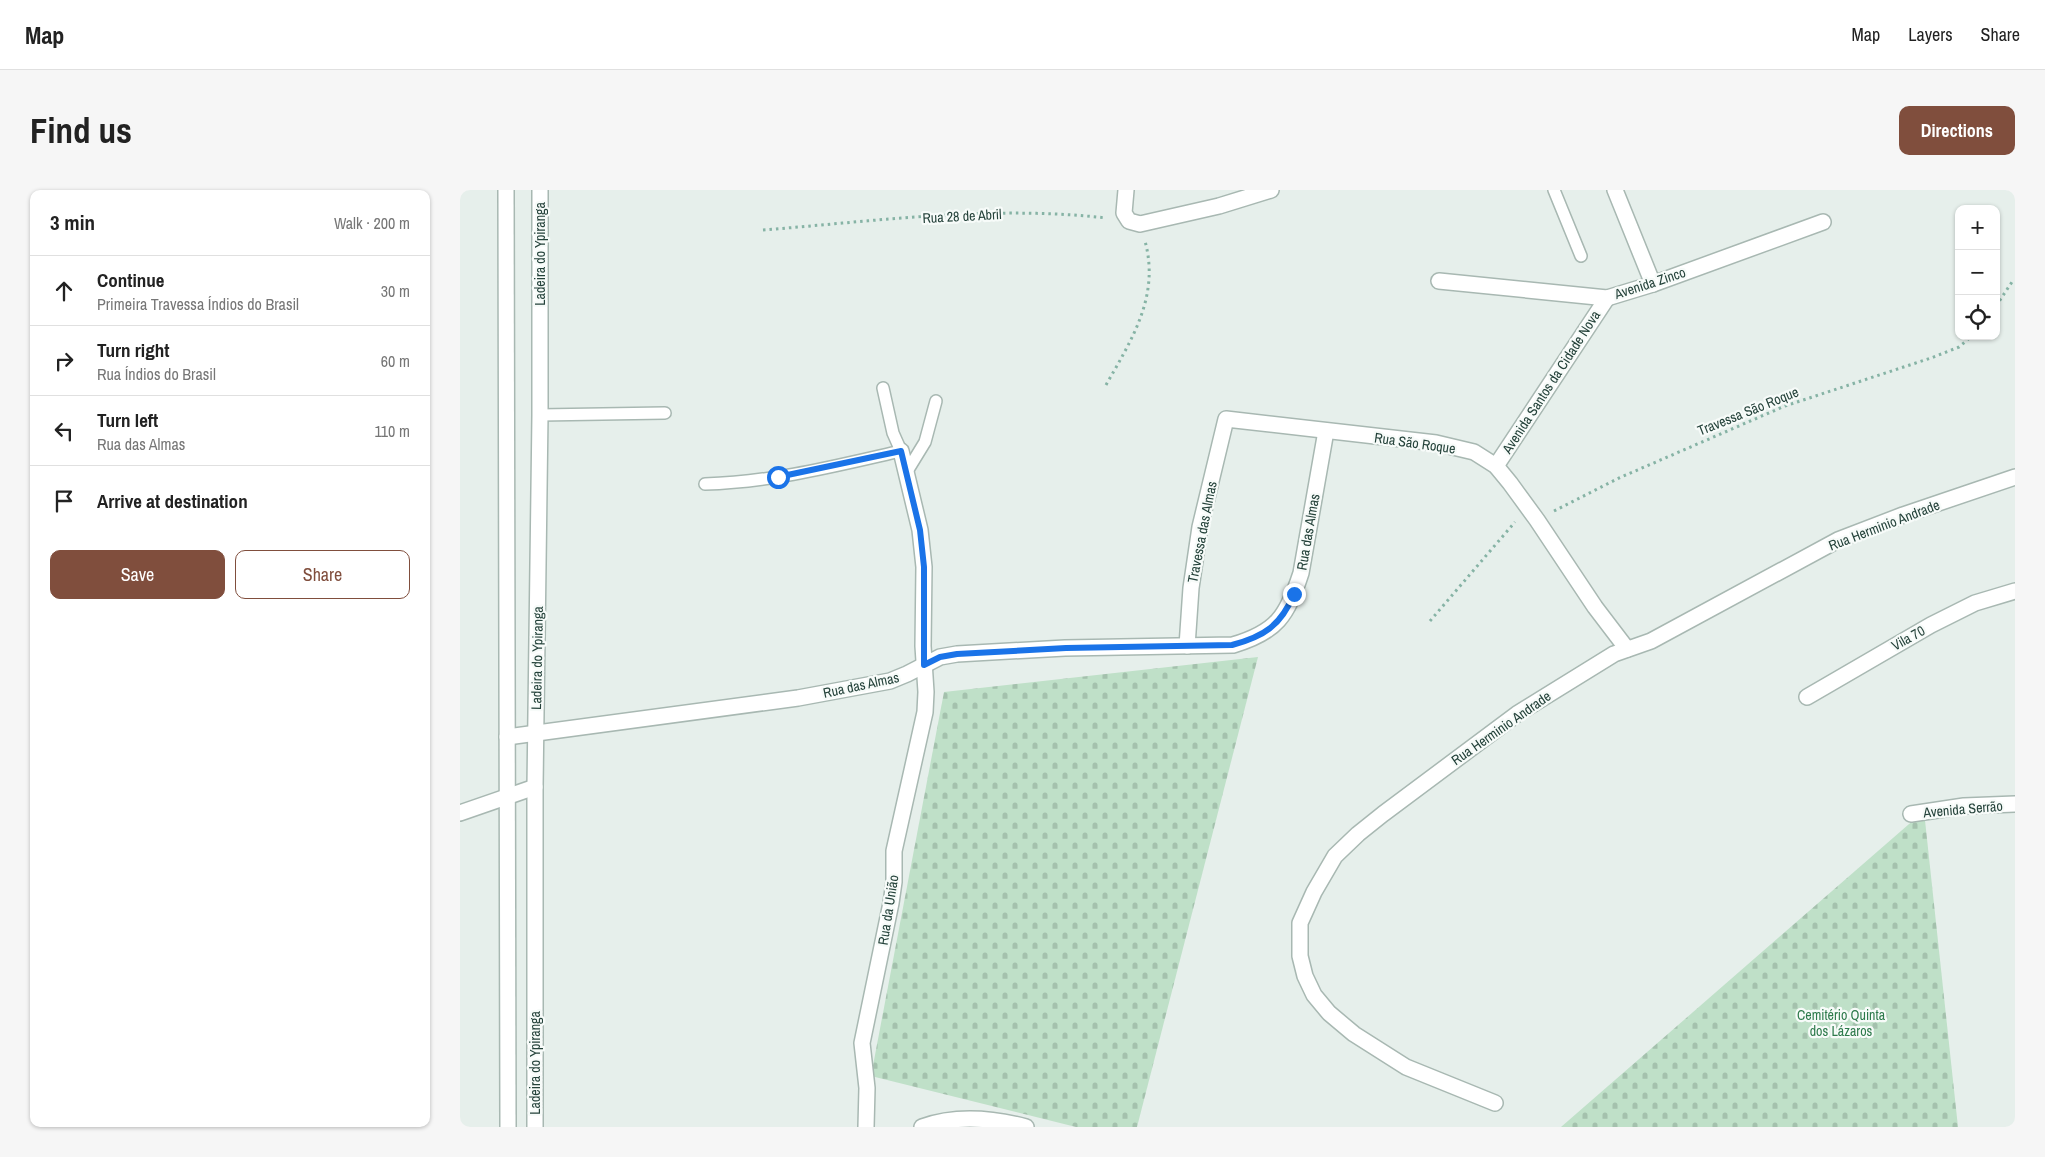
<!DOCTYPE html>
<meta charset="utf-8">
<style>
:root{--surface:#fff;--page:#f6f6f6;--text:#222;--muted:#767676;--line:#e0e0e0;--accent:#804e3d}
body{margin:0;font-family:"Archivo Narrow",sans-serif;background:var(--page);color:var(--text)}
.controls{position:absolute;right:15px;top:15px;display:grid;overflow:hidden;border-radius:10px;box-shadow:0 1px 4px #0004}
.controls button{width:45px;height:45px;display:grid;place-items:center;padding:0;border:0;border-bottom:1px solid var(--line);background:var(--surface);color:var(--text);font:25px sans-serif}
.stop{position:absolute;width:15px;height:15px;margin:-11px;border:4px solid #1a73e8;border-radius:50%;background:#fff}
.stop.end{background:#1a73e8;border-color:#fff;box-shadow:0 1px 5px #0008}
.list{margin:0;padding:0;list-style:none}
h2{display:flex;justify-content:space-between;align-items:center;height:65px;margin:0;padding:0 20px;font-size:21px}
h2 small{font-size:16px;font-weight:400;color:var(--muted)}
.list li{display:grid;grid-template-columns:32px 1fr auto;gap:15px;align-items:center;box-sizing:border-box;height:70px;padding:0 20px;border-top:1px solid var(--line)}
.list b{display:block;font-size:19px;white-space:nowrap}
.list p{margin:0;font-size:16px;white-space:nowrap;color:var(--muted)}
.list em{font-size:16px;font-style:normal;color:var(--muted)}
.actions{display:flex;gap:10px;padding:15px 20px}
.actions a{flex:1;padding:11px 0;border:1px solid var(--accent);border-radius:10px;text-align:center;font-size:18px;color:var(--accent)}
.actions .main{background:var(--accent);color:#fff}
.icon{flex:none;width:28px;height:28px;fill:none;stroke:currentColor;stroke-width:2;stroke-linecap:round;stroke-linejoin:round}
.map{position:relative;flex:none;width:1555px;height:937px;overflow:hidden;border-radius:10px}
header{display:flex;align-items:center;gap:30px;box-sizing:border-box;height:70px;padding:0 25px;background:var(--surface);border-bottom:1px solid var(--line)}
header strong{font-size:24px}
nav{display:flex;gap:28px;margin-inline-start:auto;font-size:18px}
.intro{display:flex;align-items:center;justify-content:space-between;box-sizing:border-box;height:120px;padding:0 30px}
h1{margin:0;font-size:35px}
.button{padding:12px 22px;border-radius:10px;background:var(--accent);color:#fff;font-size:18px;font-weight:700}
main{display:flex;gap:30px;padding:0 30px}
aside{flex:1;background:var(--surface);border-radius:10px;box-shadow:0 1px 4px #0004}
.map>svg:first-child{display:block}
</style>
<header>
<strong>Map</strong>
<nav><a>Map</a><a>Layers</a><a>Share</a></nav>
</header>
<div class="intro"><h1>Find us</h1><a class="button">Directions</a></div>
<main>
<aside>
<h2>3 min<small>Walk · 200 m</small></h2>
<ul class="list">
<li><svg class="icon" aria-label="ahead" viewBox="0 0 24 24"><path d="M12 20V5M6 11l6-6 6 6"/></svg><div><b>Continue</b><p>Primeira Travessa Índios do Brasil</p></div><em>30 m</em></li>
<li><svg class="icon" aria-label="right" viewBox="0 0 24 24"><path d="M7 20v-9h11M14 6l5 5-5 5"/></svg><div><b>Turn right</b><p>Rua Índios do Brasil</p></div><em>60 m</em></li>
<li><svg class="icon" aria-label="left" viewBox="0 0 24 24"><path d="M17 20v-9H6M10 6l-5 5 5 5"/></svg><div><b>Turn left</b><p>Rua das Almas</p></div><em>110 m</em></li>
<li><svg class="icon" aria-label="arrive" viewBox="0 0 24 24"><path d="M6 21V4h12l-3 4 3 4H6"/></svg><div><b>Arrive at destination</b></div></li>
</ul>
<div class="actions"><a class="main">Save</a><a>Share</a></div>
</aside>
<div class="map">
<svg width="1555" height="937" viewBox="0 0 1555 937">
<defs>
<pattern id="cemetery-stones" width="16" height="16" patternUnits="userSpaceOnUse" patternTransform="scale(1.25)"><rect width="16" height="16" fill="#bfe0c8"/><path d="M2 7V4a2 2 0 0 1 4 0v3zM10 15v-3a2 2 0 0 1 4 0v3z" fill="#a4c1ad"/></pattern>
</defs>
<rect width="100%" height="100%" fill="#e6efeb"/>
<g fill="url(#cemetery-stones)">
<polygon points="798,467 677,937 616,937 411,886 484,502"/>
<polygon points="1464,621 1498,937 1101,937"/>
</g>
<g fill="none" stroke-linecap="round" stroke-linejoin="round">
<defs>
<g id="service">
<polyline points="1094,0 1121,66"/>
<polyline points="80,225 205,223"/>
<polyline points="446,283 465,252 476,211"/>
<path d="M245,294c68,-2 130,-18 196,-33l-8,-18 -10,-45"/>
</g>
<g id="minor">
<polyline points="666,0 664,23 669,31 680,34 759,16 811,0"/>
<polyline points="1155,0 1193,94"/>
<polyline points="979,91 1147,108 1193,94 1363,32"/>
<polyline points="1036,276 1147,108"/>
<polyline points="727,456 731,398 740,337 766,229 976,253 1014,262 1036,276 1050,293 1077,330 1135,417 1167,459"/>
<polyline points="1347,507 1471,435 1515,413 1555,401"/>
<path d="M47,547l291,-39 92,-17 17,-7 33,-17 17,-3 108,-6 168,-3c44,-13 54,-29 68,-72l25,-142"/>
<polyline points="0,623 75,597"/>
<polyline points="1451,624 1504,616 1555,614"/>
<polyline points="1035,913 946,877 894,844 869,823 854,805 845,786 840,766 840,733 854,702 875,666 898,644 923,624 1057,524 1154,464 1191,451 1378,350 1443,325 1555,287"/>
<polyline points="406,937 407,898 402,853 431,713 434,692 434,661 465,522 466,502 463,456 464,377 460,340 441,261"/>
<path d="M462,937c33,-12 70,-9 104,0"/>
</g>
<g id="tertiary">
<polyline points="46,0 48,937"/>
<polyline points="75,937 75,597 80,225 80,0"/>
</g>
</defs>
<use href="#service" stroke="#a8b8b2" stroke-width="14"/>
<use href="#minor" stroke="#a8b8b2" stroke-width="18"/>
<use href="#tertiary" stroke="#a8b8b2" stroke-width="18"/>
<g stroke="#86b3a5" stroke-width="3" stroke-dasharray="2.5 4" stroke-linecap="butt">
<path d="M303,40c114,-9 229,-25 343,-12"/>
<polyline points="1536,116 1552,92 1555,92"/>
<path d="M646,195c26,-46 54,-89 39,-144"/>
<polyline points="1094,321 1159,288 1325,216 1471,168 1499,157 1512,146"/>
<polyline points="970,431 1055,332"/>
</g>
<use href="#service" stroke="#fff" stroke-width="11"/>
<use href="#minor" stroke="#fff" stroke-width="15"/>
<use href="#tertiary" stroke="#fff" stroke-width="15"/>
</g>
<g fill="none" stroke-linecap="round" stroke-linejoin="round">
<path stroke="#1a73e8" stroke-width="6" d="M318,287l123,-26 19,79 4,37v98l16,-8 17,-3 109,-6 166,-3c33,-9 49,-20 62,-51"/>
</g>
<g text-anchor="middle" stroke-width="4.5" stroke-linejoin="round" paint-order="stroke">
<g font-size="14" fill="#24423a" stroke="#f7fbf9">
<text transform="translate(502 26) rotate(-3)" y="5">Rua 28 de Abril</text>
<text transform="translate(80 64) rotate(-90)" y="5">Ladeira do Ypiranga</text>
<text transform="translate(1190 93) rotate(-18)" y="5">Avenida Zinco</text>
<text transform="translate(1091 192) rotate(-57)" y="5">Avenida Santos da Cidade Nova</text>
<text transform="translate(1288 221) rotate(-22)" y="5">Travessa São Roque</text>
<text transform="translate(955 253) rotate(8)" y="5">Rua São Roque</text>
<text transform="translate(1424 335) rotate(-21)" y="5">Rua Herminio Andrade</text>
<text transform="translate(742 342) rotate(-79)" y="5">Travessa das Almas</text>
<text transform="translate(848 342) rotate(-80)" y="5">Rua das Almas</text>
<text transform="translate(1448 448) rotate(-29)" y="5">Vila 70</text>
<text transform="translate(77 468) rotate(-89)" y="5">Ladeira do Ypiranga</text>
<text transform="translate(401 495) rotate(-12)" y="5">Rua das Almas</text>
<text transform="translate(1041 538) rotate(-35)" y="5">Rua Herminio Andrade</text>
<text transform="translate(1503 619) rotate(-5)" y="5">Avenida Serrão</text>
<text transform="translate(428 720) rotate(-81)" y="5">Rua da União</text>
<text transform="translate(75 873) rotate(-90)" y="5">Ladeira do Ypiranga</text>
</g>
<g font-size="14" fill="#2d7a4b" stroke="#f7fbf9">
<text x="1381" y="830">Cemitério Quinta<tspan x="1381" dy="16">dos Lázaros</tspan></text>
</g>
</g>
</svg>
<div class="controls">
<button>+</button>
<button>−</button>
<button><svg class="icon" aria-label="locate" viewBox="0 0 24 24"><circle cx="12" cy="12" r="6"/><path d="M12 2v4M12 18v4M2 12h4M18 12h4"/></svg></button>
</div>
<div class="stop" style="left:318px;top:287px"></div>
<div class="stop end" style="left:834px;top:404px"></div>
</div>
</main>
